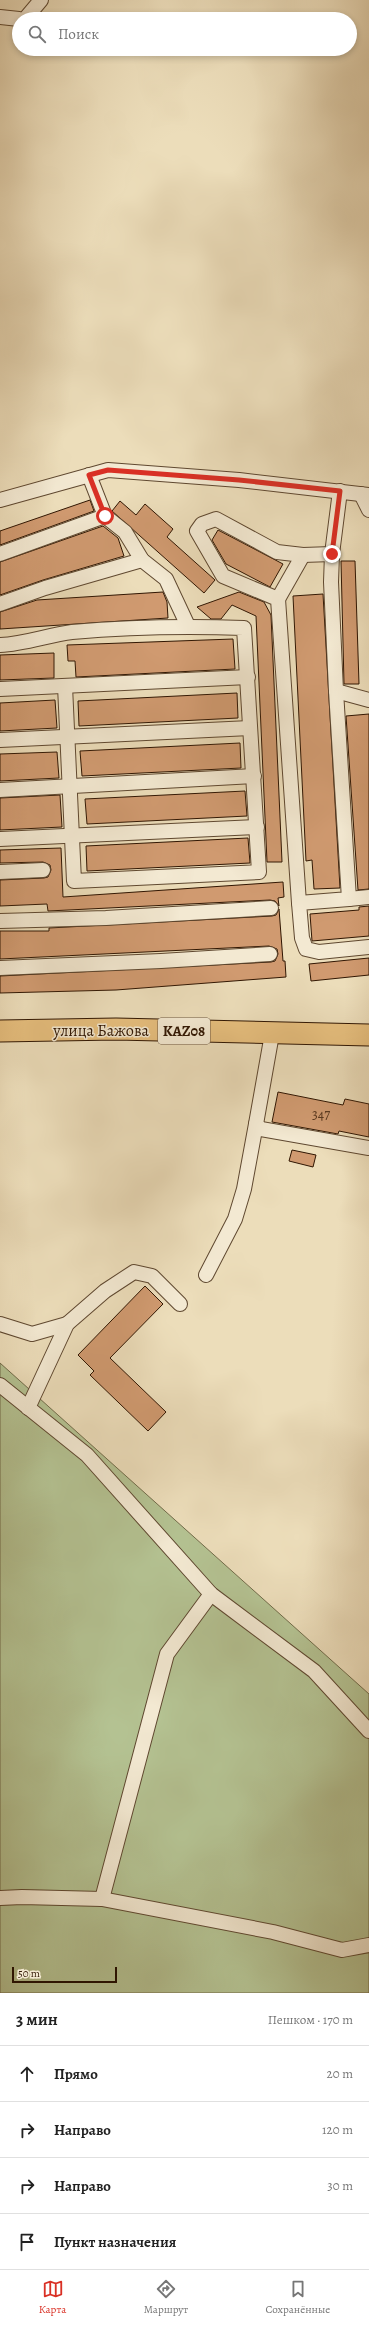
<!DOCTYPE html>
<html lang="ru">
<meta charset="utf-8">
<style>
:root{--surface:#fff;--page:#f6f6f6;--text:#222;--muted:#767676;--line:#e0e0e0;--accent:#d93025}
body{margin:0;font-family:Alegreya,serif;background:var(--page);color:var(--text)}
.scale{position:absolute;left:12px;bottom:10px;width:105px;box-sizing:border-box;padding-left:4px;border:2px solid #301602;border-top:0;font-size:11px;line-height:14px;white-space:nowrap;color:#301602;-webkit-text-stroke:3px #f3e9d2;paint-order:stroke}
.stop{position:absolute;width:12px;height:12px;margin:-9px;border:3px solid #d93025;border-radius:50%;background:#fff}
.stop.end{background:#d93025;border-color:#fff;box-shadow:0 1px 4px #0008}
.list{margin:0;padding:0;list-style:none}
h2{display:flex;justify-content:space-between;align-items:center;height:52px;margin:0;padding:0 16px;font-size:17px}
h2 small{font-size:13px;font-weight:400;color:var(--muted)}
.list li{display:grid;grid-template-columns:26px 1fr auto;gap:12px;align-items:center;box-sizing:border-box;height:56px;padding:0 16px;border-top:1px solid var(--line)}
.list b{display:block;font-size:15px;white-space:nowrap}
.list em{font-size:13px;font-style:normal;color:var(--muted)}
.icon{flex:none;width:22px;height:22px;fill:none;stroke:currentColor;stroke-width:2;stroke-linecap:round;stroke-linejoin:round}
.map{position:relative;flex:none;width:369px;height:1993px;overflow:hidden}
.search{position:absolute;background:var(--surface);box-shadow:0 2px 6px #0003;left:12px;right:12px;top:12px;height:44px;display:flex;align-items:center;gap:10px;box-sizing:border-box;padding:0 14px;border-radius:22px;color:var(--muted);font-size:15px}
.sheet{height:276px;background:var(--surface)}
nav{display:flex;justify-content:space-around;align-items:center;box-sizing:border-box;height:56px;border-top:1px solid var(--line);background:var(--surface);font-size:11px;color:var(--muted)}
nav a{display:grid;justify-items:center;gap:2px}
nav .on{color:var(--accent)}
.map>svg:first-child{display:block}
</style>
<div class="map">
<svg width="369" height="1993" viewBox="0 0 369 1993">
<rect width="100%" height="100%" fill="#ecddba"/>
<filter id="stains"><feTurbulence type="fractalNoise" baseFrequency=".005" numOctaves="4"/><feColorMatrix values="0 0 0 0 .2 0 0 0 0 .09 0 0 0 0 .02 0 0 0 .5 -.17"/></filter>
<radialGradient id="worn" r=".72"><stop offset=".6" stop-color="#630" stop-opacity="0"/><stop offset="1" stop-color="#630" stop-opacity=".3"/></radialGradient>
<polygon fill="#b4c292" stroke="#726c4a" points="0,1363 369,1694 369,1993 0,1993"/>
<g fill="#d09a70" stroke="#301602">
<polygon points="90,500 94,511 0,545 0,531"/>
<polygon points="120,501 136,515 145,504 173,529 167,537 215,580 204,593 112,511"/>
<polygon points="103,526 118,538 124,556 43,580 0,595 0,562"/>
<polygon points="218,530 283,564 270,587 226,564 212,540"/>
<polygon points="341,561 355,561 359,684 344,684"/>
<polygon points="163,592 167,602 168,618 0,629 0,612 37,600"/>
<polygon points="239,592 264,602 271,615 282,862 267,862 256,616 232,605 221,619 211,619 197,607"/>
<polygon points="323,594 340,888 314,889 312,860 306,861 293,596"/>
<polygon points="233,639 235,669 76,677 75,661 68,661 67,645"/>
<polygon points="54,653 54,678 0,680 0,655"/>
<polygon points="237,693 238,718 79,726 78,701"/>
<polygon points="55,700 57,728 0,731 0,703"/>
<polygon points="369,714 369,889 358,890 346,716"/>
<polygon points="240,743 241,768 82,776 80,751"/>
<polygon points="57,752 59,778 0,781 0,754"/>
<polygon points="245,791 247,816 87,824 85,799"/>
<polygon points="60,795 62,827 0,830 0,798"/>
<polygon points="248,838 250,863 87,871 86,846"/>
<polygon points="61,848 63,897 283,882 284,897 278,898 279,906 275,901 270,900 48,911 47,904 0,906 0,880 44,878 48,877 51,870 50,865 43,862 0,863 0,850"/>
<polygon points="369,906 369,936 312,941 310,914 359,910 359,907"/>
<polygon points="279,909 283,961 285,961 286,977 116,990 0,993 0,976 271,962 275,961 278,954 277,949 269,946 0,959 0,931 49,931 49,928 272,916 276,915"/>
<polygon points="369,958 369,975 311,981 309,964"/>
<polygon points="278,1092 343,1105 345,1099 369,1104 369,1137 339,1131 338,1134 272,1122"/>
<polygon points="292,1150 316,1155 313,1167 289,1161"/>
<polygon points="145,1286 163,1304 110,1358 166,1412 148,1431 90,1375 94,1371 78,1355"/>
</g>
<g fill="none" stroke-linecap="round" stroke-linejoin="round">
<defs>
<g id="minor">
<polyline points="0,17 19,19"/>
<polyline points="25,19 41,0"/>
<polyline points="89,475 105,516"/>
<polyline points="340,491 332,554 331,582 336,691 349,899 299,903 302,938 306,949 319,952 369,947"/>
<polyline points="361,494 369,510"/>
<polyline points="0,500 108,470 239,480 369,495"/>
<polyline points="0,554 105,516 125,532 142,560 166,579 188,626"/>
<polyline points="278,599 303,555"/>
<polyline points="0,604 45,588 142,560"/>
<path d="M0,645c25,-1 48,-10 72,-13 57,-5 115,-6 172,-4l15,244 -185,9 -9,-195"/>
<polyline points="0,689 248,677"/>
<polyline points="336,691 369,700"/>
<polyline points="0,740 250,728"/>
<polyline points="0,790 254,776"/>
<polyline points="0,839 257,827"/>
<polyline points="0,872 43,870"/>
<polyline points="349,899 369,897"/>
<polyline points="299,903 278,599 223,576 197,531 202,524 216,519 277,552 303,555 332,554"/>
<polyline points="0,921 106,918 271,908"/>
<polyline points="0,968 161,961 270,954"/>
<polyline points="272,1034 256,1124 261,1129 369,1148"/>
<polyline points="206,1275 235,1219 244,1189 256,1124"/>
<polyline points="0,1324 32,1334 67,1324"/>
<polyline points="0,1385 87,1455 211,1594 314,1671 369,1731"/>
<polyline points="28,1408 67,1324 105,1291 134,1272 152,1276 180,1304"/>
<polyline points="0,1898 22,1897 102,1899 273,1932 342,1950 369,1945"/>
<polyline points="102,1899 167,1654 211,1594"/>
</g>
<polyline id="highway" points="0,1031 116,1029 369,1035"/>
</defs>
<use href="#minor" stroke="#5f4830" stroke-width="16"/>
<use href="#highway" stroke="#301602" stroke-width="23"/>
<use href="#minor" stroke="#f3e9d2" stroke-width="14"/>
<use href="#highway" stroke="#e6be7d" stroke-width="21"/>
</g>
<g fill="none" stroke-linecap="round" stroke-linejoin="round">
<polyline stroke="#d93025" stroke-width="5" points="105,516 89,475 108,470 239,480 340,491 332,554"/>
</g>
<g text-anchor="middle" stroke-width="3" stroke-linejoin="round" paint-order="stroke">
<g font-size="14" fill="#58371e">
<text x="321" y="1119">347</text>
</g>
<rect fill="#f3e9d2" stroke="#6a5540" stroke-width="1" x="158" y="1018" width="52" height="26" rx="3"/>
<g font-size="15" font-weight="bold" fill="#301602">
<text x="184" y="1036">KAZ08</text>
</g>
<g font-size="16" fill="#301602" stroke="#f3e9d2">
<text x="101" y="1036">улица Бажова</text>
</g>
</g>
<rect width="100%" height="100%" filter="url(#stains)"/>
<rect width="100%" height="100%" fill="url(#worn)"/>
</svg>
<div class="scale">50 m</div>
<div class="stop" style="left:105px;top:516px"></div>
<div class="stop end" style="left:332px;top:554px"></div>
<div class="search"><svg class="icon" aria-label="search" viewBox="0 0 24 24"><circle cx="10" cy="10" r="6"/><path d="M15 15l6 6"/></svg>Поиск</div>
</div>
<section class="sheet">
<h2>3 мин<small>Пешком · 170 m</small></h2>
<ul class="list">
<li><svg class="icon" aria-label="ahead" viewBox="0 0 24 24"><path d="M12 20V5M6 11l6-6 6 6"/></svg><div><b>Прямо</b></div><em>20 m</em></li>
<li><svg class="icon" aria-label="right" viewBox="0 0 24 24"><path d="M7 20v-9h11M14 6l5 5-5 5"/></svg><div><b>Направо</b></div><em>120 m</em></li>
<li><svg class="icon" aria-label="right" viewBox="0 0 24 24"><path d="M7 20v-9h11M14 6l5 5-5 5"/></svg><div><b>Направо</b></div><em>30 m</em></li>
<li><svg class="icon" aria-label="arrive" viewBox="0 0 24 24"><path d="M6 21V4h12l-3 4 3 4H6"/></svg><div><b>Пункт назначения</b></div></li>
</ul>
</section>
<nav>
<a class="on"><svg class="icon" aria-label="map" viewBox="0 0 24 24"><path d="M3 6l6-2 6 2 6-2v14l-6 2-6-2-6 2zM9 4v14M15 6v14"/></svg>Карта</a>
<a><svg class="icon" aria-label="directions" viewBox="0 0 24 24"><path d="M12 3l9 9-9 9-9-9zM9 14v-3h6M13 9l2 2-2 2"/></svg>Маршрут</a>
<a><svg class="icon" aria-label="saved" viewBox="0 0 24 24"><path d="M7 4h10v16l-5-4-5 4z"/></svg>Сохранённые</a>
</nav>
